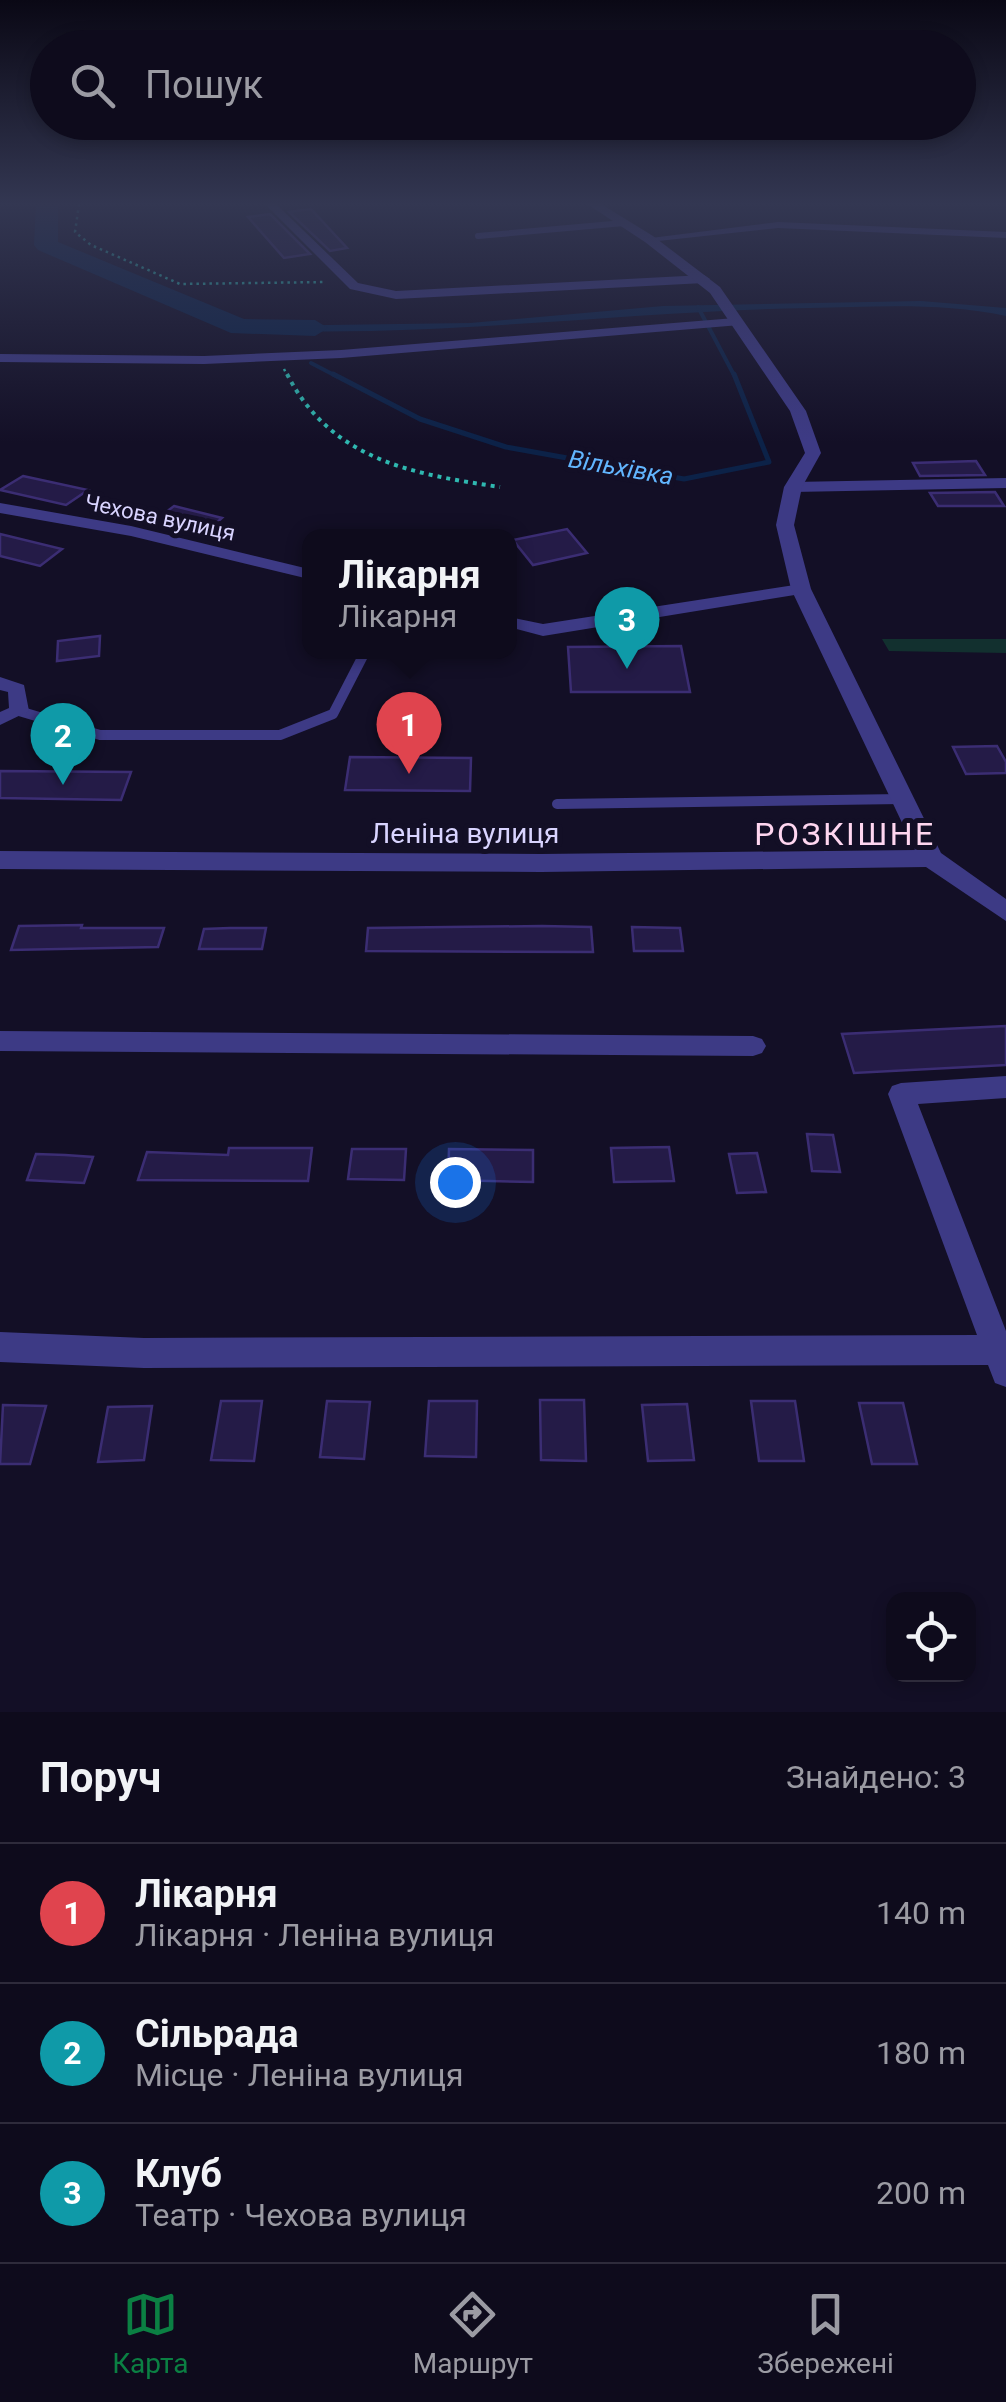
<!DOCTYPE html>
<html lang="uk">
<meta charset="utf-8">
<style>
:root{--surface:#0e0b1c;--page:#171425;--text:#f1f3f6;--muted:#9b9ba3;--line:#2e2b3b;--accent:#0b8043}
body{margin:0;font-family:Roboto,sans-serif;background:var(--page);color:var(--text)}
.controls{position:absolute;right:30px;bottom:30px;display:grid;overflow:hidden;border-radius:20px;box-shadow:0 5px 15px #0003}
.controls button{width:90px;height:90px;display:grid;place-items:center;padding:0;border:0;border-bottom:2px solid var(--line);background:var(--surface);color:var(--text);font:50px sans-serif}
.you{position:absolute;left:455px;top:1182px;width:35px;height:35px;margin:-25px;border:8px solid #fff;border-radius:50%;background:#1a73e8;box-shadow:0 0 0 15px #1a73e833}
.badge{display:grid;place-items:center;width:65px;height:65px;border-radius:50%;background:var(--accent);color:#fff;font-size:32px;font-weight:700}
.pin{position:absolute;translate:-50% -82px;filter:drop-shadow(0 2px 5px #0008)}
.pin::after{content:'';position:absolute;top:52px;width:35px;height:30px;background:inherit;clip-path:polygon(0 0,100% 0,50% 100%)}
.popup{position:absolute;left:302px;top:529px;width:215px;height:130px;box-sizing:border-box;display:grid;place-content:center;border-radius:20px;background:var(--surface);filter:drop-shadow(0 2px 8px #0005);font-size:32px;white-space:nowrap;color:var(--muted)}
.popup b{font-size:38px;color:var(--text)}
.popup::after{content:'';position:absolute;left:50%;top:100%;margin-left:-20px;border:20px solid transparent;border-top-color:var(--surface)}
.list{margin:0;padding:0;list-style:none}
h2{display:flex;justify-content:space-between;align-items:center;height:130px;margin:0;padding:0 40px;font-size:42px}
h2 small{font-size:32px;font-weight:400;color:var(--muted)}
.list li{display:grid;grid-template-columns:65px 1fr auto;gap:30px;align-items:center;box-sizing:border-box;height:140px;padding:0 40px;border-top:2px solid var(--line)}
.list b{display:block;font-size:38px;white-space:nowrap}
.list p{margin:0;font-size:32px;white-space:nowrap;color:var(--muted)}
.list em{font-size:32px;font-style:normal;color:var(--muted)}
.icon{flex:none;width:55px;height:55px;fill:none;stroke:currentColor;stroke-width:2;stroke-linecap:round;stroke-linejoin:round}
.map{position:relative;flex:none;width:1006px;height:1712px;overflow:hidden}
.search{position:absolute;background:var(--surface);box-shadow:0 5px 15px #0003;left:30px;right:30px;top:30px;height:110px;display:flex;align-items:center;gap:25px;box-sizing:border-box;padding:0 35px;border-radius:55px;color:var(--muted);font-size:38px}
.sheet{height:550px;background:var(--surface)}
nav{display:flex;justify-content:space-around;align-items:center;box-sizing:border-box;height:140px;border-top:2px solid var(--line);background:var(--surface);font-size:28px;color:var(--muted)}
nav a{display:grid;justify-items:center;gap:5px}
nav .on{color:var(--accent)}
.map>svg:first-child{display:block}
</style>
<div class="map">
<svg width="1006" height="1712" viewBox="0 0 1006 1712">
<rect width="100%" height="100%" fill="#130f26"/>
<polygon fill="#12302f" points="882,639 1006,639 1006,653 889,651"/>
<path fill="#0c2248" d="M921,301l85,7v8c-65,-14 -132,-9 -197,-8 -186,3 -370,30 -556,22l4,-4 213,-3 193,-17z"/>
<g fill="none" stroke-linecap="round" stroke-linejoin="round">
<g stroke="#0c2248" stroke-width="4">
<polyline points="698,307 735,377"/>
<polyline points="311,363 338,377"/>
</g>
<polyline stroke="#0c2248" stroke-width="5" points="333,374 420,419 506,447 684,479 769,462 734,374"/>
<polygon fill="#0c2248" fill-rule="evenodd" points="36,204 58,204 58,242 244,319 315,320 328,328 315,336 231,333 38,250 34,245"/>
</g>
<g fill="#241b47" stroke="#3b2d73" stroke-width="2.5">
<polygon points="311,209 347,248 330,251 289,212"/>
<polygon points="270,214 310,254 284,258 248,217"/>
<polygon points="976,461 985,475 920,476 913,463"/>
<polygon points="23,476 88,490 66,505 0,490"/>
<polygon points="995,492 1004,506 938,506 930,493"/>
<polygon points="174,506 222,518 204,534 153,522"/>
<polygon points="567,529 587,553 533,565 513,540"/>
<polygon points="0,534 62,549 40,566 0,556"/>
<polygon points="100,636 99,656 57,661 58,641"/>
<polygon points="681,646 690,692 571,692 568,647"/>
<polygon points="997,746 1006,762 1006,773 966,774 953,747"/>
<polygon points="350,757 471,758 470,791 345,790"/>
<polygon points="0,771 131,772 121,800 0,798"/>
<polygon points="82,925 81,928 164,928 158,947 11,950 19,926"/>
<polygon points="542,926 591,927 593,952 366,951 368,928"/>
<polygon points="632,927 680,928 683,951 634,951"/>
<polygon points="230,928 266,928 262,949 199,949 204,929"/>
<polygon points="1006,1026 1006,1065 854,1073 842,1034"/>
<polygon points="807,1134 833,1135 840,1172 812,1171"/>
<polygon points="669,1147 674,1181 614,1182 611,1148"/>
<polygon points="229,1148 312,1148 308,1181 138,1180 147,1152 228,1155"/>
<polygon points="352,1149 406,1149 404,1180 348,1179"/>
<polygon points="449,1149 533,1150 533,1182 448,1180"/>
<polygon points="757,1153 766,1192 737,1193 729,1154"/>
<polygon points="36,1154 65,1155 93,1157 84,1183 27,1180"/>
<polygon points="540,1400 584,1400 586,1461 541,1460"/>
<polygon points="221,1401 262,1401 254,1461 211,1460"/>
<polygon points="327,1401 370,1402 364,1459 320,1457"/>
<polygon points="429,1401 477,1401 476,1457 425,1456"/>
<polygon points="751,1401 795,1401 804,1461 759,1461"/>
<polygon points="859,1403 903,1403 917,1464 872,1464"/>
<polygon points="687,1404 694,1460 648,1461 642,1405"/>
<polygon points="3,1405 46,1406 30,1464 0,1464"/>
<polygon points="152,1406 144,1460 98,1462 108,1407"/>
</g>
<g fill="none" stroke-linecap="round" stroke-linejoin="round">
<g stroke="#2fb8b0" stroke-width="2.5" stroke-dasharray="2.5 4" stroke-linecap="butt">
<polyline points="79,204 75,232 91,245 180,284 326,282"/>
<polyline points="284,369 288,377"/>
</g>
<path stroke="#2fb8b0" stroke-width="4" stroke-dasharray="4 5" stroke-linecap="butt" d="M287,374c44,86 125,100 213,113"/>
<polyline stroke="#3d3a85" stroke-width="6" points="478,236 624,223"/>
<g stroke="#3d3a85" stroke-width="10">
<polyline points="19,711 100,735 280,735 333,714 365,652"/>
<polyline points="557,804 902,799"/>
</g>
<g fill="#3d3a85" fill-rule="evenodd">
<polygon points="265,204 276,204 358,283 396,291 704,275 710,279 704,283 396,299 350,289"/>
<polygon points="778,222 1006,232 1006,238 778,228 649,242 643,239"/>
<polygon points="735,318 741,322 740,325 341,358 204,364 0,362 0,354 204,356 341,350"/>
<polygon points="1006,478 1006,488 793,492 785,487 793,482"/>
<polygon points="0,503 131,526 309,569 309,579 131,536 0,513"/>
<polygon points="801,584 807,585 807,593 543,636 509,627 509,617 543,624"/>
<polygon points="0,677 24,685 29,711 0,725 0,712 9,708 8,692 0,690"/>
<polygon points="0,1031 753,1036 762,1039 766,1046 762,1053 753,1056 0,1051"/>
<polygon points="1006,1076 1006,1098 918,1104 1006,1331 1006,1387 995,1383 988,1365 144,1368 0,1362 0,1332 144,1338 977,1335 888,1094 892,1086 901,1083"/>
</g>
<polygon fill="#3d3a85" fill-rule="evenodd" points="587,204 601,204 653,236 720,287 806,411 821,453 802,487 794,525 811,589 941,853 1006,899 1006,921 926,867 541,872 0,869 0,851 541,854 915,850 791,589 776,525 784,487 805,453 790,411 710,293 645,242"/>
</g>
<linearGradient id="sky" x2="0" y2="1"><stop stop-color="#0a0815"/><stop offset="0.46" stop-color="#333752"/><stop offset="1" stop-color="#333752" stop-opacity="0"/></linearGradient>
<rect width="1006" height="443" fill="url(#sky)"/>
<g text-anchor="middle" stroke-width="10" stroke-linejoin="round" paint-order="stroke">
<g font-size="22" fill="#d9d4ff" stroke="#130f26">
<text transform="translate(160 517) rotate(12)" y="8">Чехова вулиця</text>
</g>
<g font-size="25" font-style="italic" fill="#62b6ff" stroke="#130f26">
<text transform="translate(621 467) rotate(10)" y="9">Вільхівка</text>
</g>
<g font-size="28" fill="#d9d4ff" stroke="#130f26">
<text x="465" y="843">Леніна вулиця</text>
</g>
<g font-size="32" letter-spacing="2.5" fill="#ffd6f0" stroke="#130f26">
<text x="845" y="845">РОЗКІШНЕ</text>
</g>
</g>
</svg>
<div class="controls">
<button><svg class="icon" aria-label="locate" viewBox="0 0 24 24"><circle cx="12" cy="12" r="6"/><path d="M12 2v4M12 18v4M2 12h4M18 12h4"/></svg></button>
</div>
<div class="you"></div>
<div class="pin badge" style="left:409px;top:774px;background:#e0444e">1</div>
<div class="popup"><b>Лікарня</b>Лікарня</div>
<div class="pin badge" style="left:63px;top:785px;background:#0f9aa8">2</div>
<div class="pin badge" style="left:627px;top:669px;background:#0f9aa8">3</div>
<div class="search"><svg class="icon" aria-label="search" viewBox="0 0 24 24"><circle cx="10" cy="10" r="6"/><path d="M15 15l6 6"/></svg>Пошук</div>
</div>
<section class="sheet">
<h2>Поруч<small>Знайдено: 3</small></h2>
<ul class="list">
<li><span class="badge" style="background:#e0444e">1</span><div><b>Лікарня</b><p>Лікарня · Леніна вулиця</p></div><em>140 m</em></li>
<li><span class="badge" style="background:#0f9aa8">2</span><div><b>Сільрада</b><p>Місце · Леніна вулиця</p></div><em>180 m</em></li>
<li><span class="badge" style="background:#0f9aa8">3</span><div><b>Клуб</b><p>Театр · Чехова вулиця</p></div><em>200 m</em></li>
</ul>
</section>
<nav>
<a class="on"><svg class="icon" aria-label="map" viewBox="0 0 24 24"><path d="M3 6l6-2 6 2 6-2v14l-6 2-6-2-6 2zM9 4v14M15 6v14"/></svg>Карта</a>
<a><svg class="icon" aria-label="directions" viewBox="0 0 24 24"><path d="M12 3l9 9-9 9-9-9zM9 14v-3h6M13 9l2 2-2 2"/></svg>Маршрут</a>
<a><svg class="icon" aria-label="saved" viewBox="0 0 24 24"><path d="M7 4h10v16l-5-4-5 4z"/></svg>Збережені</a>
</nav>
